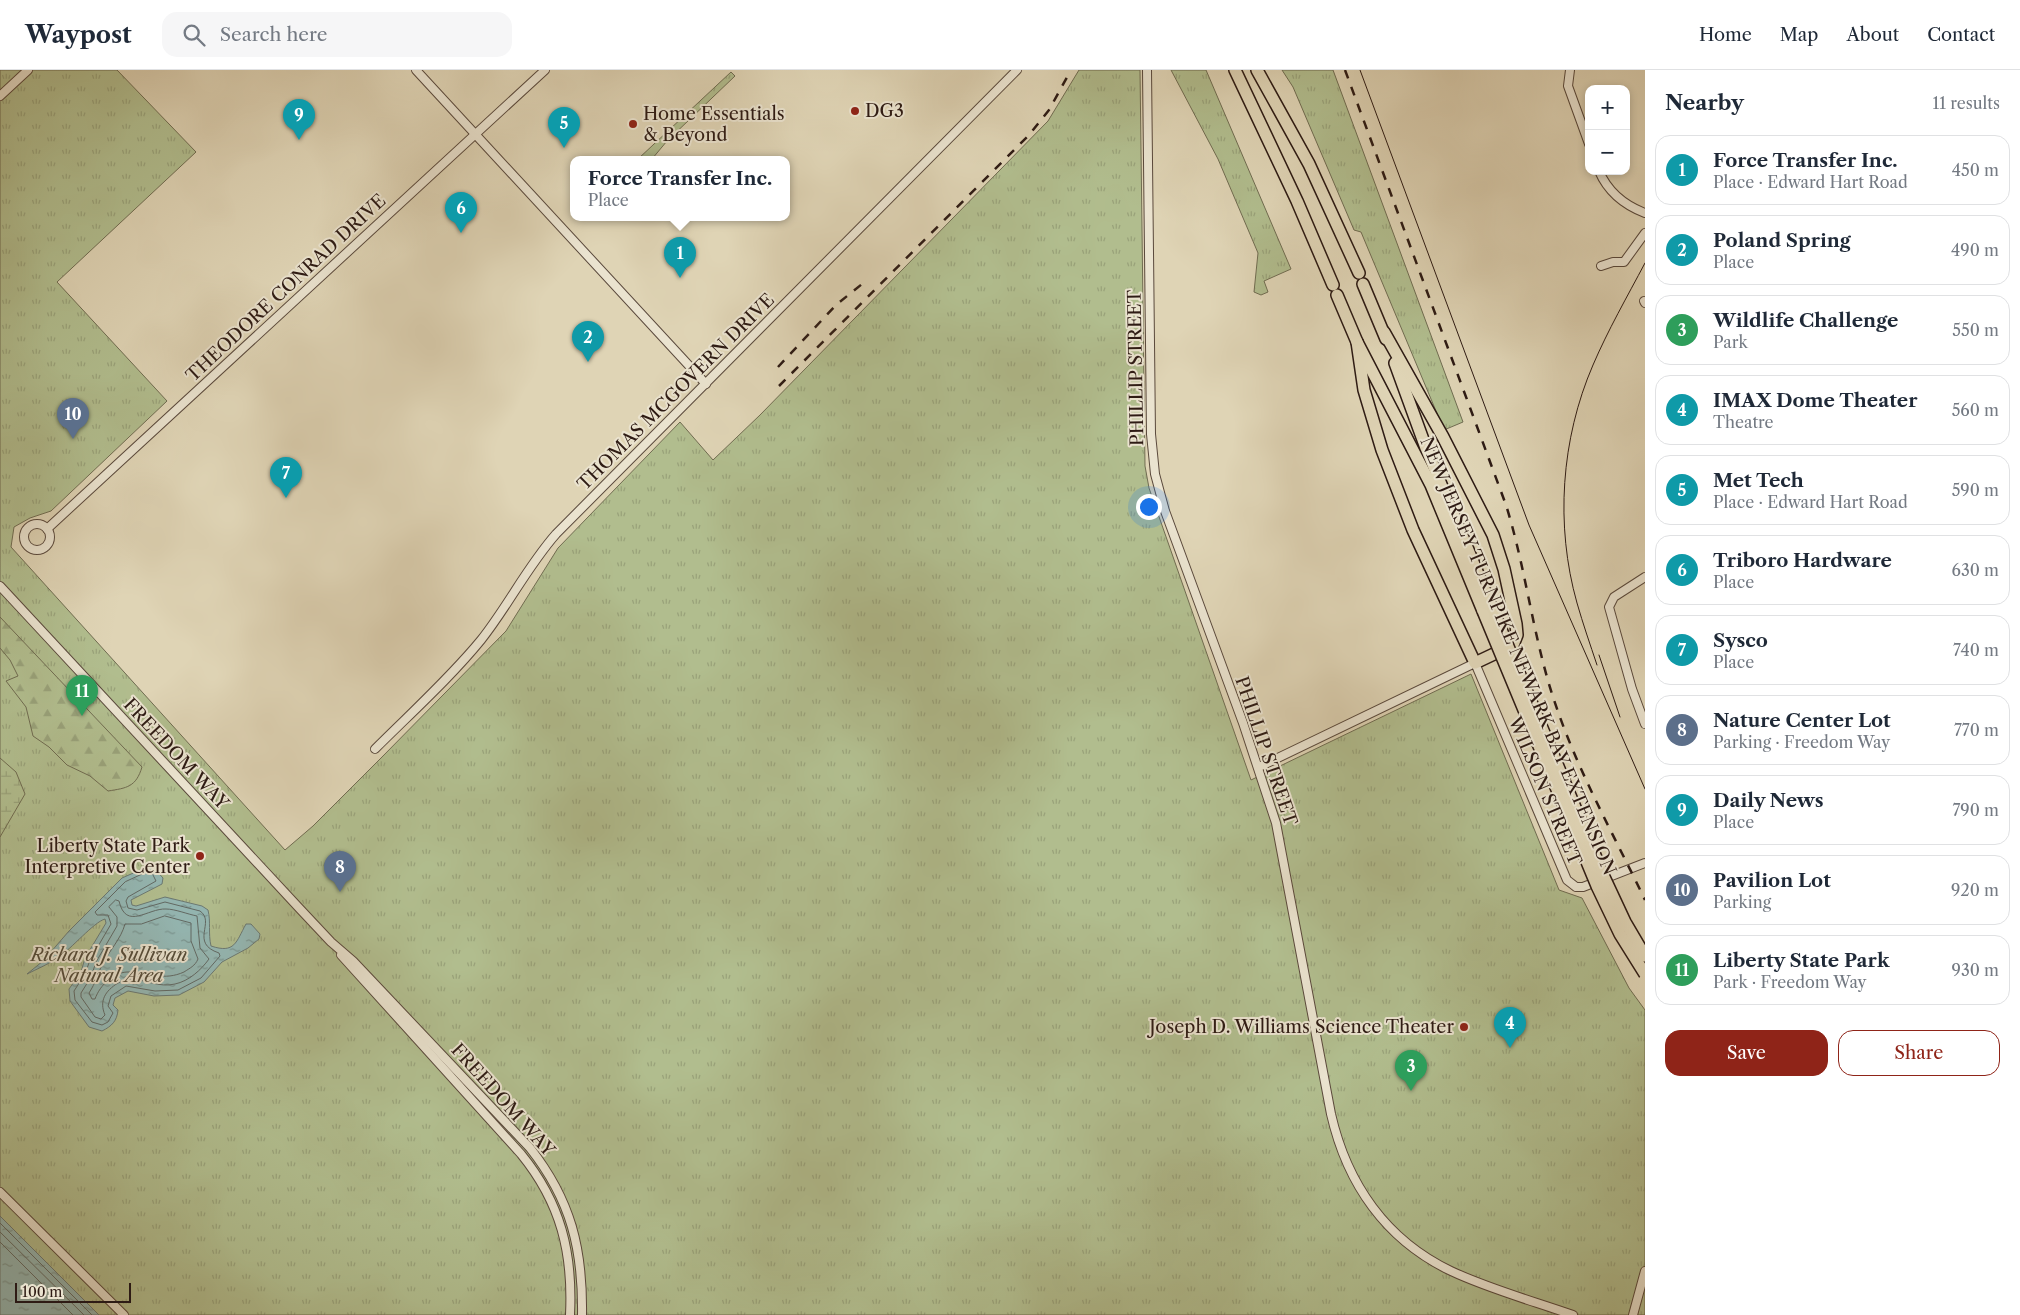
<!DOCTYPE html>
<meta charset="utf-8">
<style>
:root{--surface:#fff;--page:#f6f6f7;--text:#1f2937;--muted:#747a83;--line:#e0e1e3;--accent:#8f2418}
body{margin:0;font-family:"Libre Caslon Text",serif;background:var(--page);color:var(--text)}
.controls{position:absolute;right:15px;top:15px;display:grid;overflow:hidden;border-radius:10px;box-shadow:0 2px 8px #0003}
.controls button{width:45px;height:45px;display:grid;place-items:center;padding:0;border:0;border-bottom:1px solid var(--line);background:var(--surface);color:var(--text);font:25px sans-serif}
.scale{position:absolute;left:15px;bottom:12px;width:116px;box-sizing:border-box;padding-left:5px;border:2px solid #2e1b14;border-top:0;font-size:14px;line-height:18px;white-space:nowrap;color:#2e1b14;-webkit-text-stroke:4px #eae3cf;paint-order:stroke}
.you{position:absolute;left:1148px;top:436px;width:18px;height:18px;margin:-12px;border:4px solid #fff;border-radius:50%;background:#1a73e8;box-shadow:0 0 0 8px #1a73e833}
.badge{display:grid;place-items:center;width:32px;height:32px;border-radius:50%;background:var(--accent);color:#fff;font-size:16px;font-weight:700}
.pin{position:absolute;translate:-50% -41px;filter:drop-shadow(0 1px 2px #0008)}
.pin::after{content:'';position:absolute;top:26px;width:18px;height:15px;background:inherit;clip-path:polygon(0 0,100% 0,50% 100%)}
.popup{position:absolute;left:570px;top:86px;width:220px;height:65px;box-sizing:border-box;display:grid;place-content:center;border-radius:10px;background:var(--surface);filter:drop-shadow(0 1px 4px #0005);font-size:16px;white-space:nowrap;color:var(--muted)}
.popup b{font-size:19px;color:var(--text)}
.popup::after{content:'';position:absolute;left:50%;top:100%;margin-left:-10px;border:10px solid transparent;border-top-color:var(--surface)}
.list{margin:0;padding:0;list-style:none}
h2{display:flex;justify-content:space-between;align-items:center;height:65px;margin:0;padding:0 20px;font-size:21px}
h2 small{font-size:16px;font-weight:400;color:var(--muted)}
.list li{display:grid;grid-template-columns:32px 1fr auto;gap:15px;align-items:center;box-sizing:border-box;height:70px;margin:0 10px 10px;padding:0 10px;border:1px solid var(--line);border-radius:15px}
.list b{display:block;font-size:19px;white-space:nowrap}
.list p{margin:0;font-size:16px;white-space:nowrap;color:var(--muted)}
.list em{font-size:16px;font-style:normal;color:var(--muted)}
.actions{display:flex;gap:10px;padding:15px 20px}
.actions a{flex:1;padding:11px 0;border:1px solid var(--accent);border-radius:15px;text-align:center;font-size:18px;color:var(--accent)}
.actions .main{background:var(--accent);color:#fff}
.icon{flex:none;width:28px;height:28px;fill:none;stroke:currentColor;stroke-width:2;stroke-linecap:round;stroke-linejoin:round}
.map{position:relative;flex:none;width:1645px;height:1245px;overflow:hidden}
header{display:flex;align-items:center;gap:30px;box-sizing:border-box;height:70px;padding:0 25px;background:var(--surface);border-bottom:1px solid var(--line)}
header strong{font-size:24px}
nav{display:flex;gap:28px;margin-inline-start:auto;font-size:18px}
.search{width:350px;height:45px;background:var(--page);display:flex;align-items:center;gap:12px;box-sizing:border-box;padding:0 18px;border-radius:15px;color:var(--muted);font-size:19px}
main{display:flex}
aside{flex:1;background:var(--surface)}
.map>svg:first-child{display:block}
</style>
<header>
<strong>Waypost</strong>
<div class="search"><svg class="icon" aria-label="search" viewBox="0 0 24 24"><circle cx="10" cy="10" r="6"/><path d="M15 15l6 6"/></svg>Search here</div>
<nav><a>Home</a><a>Map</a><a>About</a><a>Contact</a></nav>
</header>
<main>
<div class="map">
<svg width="1645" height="1245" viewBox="0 0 1645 1245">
<defs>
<pattern id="grass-tufts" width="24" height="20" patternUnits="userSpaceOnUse" patternTransform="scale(1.25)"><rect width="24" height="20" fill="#b1bd8e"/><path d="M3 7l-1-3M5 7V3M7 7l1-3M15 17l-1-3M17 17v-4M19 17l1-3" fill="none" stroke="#99a27a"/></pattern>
<pattern id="forest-firs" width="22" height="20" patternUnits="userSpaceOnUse" patternTransform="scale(1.25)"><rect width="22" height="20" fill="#b1bd8e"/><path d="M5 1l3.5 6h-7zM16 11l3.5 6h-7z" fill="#99a27a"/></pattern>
<pattern id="wetland-marsh" width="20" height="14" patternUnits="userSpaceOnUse" patternTransform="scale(1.25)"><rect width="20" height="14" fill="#b1bd8e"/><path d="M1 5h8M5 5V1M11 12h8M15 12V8" fill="none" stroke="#99a27a"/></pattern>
<pattern id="water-ripples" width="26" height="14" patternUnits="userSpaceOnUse" patternTransform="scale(1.25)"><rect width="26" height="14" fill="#94b7b3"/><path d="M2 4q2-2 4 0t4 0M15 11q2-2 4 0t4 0" fill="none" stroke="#799490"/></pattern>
</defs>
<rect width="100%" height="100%" fill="#dfd4b5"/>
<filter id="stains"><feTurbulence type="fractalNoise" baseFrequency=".004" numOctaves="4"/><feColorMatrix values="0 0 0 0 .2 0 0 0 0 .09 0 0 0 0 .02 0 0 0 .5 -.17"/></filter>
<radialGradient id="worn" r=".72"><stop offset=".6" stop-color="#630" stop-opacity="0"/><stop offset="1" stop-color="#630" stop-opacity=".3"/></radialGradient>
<g fill="url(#grass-tufts)" stroke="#706c51">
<polygon points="0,0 117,0 196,82 57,212 167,331 51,441 30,448 14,457 11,477 285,780 313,756 382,687 506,561 558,478 680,352 713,390 760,345 1048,51 1079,0 1140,0 1145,396 1149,418 1251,710 1471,604 1559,820 1582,828 1629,918 1645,940 1645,1245 99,1245 0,1146"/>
<polygon points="1171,0 1206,0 1291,199 1264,211 1268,222 1261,225 1254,222 1258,183 1218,89"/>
<polygon points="1282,0 1333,0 1463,352 1444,360 1361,162 1354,160 1293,17"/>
<polygon points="731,2 735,6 667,71 652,89 638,89"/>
</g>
<path fill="url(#forest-firs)" stroke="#706c51" d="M0,547l142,150c-6,20 -15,21 -34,24l-18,-15 -23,-11 -18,-18 -16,-11 -7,-29 -20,-26 12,-5 -8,-16 -10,-12z"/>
<polygon fill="url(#wetland-marsh)" stroke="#706c51" points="0,688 16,702 25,724 0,767"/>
<g fill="url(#water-ripples)" stroke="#6b7973">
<path d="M147,797l7,1 9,10 -1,6 -31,16 1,5 4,1 29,-9 37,9 6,4c3,12 0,23 3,36 24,8 25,-4 35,-22h5l9,10 -1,5 -11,9 -26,14 -18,20 -25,13 -25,1 -26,-5 -13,7 -2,7 5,5c-1,11 -6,16 -16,21l-13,-4 -19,-26 -1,-12 12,-17 4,-14 21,-35 -1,-4c-11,3 -34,30 -46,38 -10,7 -22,12 -32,17l16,-13 26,-30 53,-53z"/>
<polygon points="0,1146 99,1245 0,1245"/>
</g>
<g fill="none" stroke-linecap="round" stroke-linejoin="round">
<g stroke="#616964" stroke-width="1">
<path d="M147,802l5,1 4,8 -28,16 -2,4 2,7 9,2 28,-8 35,9c16,11 -11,32 19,42l1,3 -19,22 -23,12 -23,1 -29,-5 -15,10 -3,10 5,7 -5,9 -6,3 -10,-3 -17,-22 -1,-9 11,-17 5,-14 21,-36 -3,-9h-11l-2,-3 30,-30z"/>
<path d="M116,830l3,1c7,30 29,7 47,8 9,0 21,5 31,7l3,32 9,11c-8,11 -20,22 -34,25 -16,4 -30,-5 -46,-5 -4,0 -8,3 -11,4 -13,8 -19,18 -13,32l-4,4 -6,-2 -14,-20v-4l10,-16 5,-15 21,-36v-9l-8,-10z"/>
<path d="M165,846l26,7v18l7,18c-3,7 -8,9 -14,13 -20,9 -34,1 -54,0 -16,-1 -30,13 -35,27h-3l-3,-6c7,-11 8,-17 13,-28 7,-14 19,-26 23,-41h16z"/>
<polyline points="0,1153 92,1245"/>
<polyline points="0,1162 84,1245"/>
<polyline points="0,1172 73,1245"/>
</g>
<defs>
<g id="minor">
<polyline points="416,0 706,314"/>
<path d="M1147,0l4,364 4,40 10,37 78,212 33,100 55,291c16,70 55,126 120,157 38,18 82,30 122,44"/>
<polyline points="1570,0 1568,16 1589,74"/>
<polyline points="0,26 28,0"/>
<path d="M1599,101c9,21 25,34 46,42"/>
<polyline points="1601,196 1613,192 1624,192 1645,163"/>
<polyline points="1644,231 1645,233"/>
<circle cx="37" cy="467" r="13"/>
<polyline points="47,459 545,0"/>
<polyline points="1645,507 1614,527 1609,537 1632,619 1645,654"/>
<path d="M0,516l300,323 31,33 22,19 177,187c41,52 53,101 52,167"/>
<path d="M375,679c35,-35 75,-71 106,-109 27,-34 46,-73 75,-106l461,-464"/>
<polyline points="1259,697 1475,593 1567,810 1576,817 1583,817 1645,793"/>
<path d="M341,885l180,199c40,49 52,99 49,161"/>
<polyline points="0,1122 124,1245"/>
<polyline points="1633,1245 1645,1201"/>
</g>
<g id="highway">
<polyline points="1235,0 1297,131 1333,215"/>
<polyline points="1257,0 1309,94 1359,203"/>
<polyline points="1363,214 1386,269"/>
<polyline points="1337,225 1357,272 1431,415 1483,541"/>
<polyline points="1357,272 1364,320 1382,380 1413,460 1475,593 1513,575 1517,565 1516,554 1504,499 1493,465 1443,367 1384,262"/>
<polyline points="1395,293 1426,378 1492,538"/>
</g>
</defs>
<use href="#minor" stroke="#5a493c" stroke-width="10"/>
<use href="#highway" stroke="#2e1b14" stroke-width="14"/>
<use href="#minor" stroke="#eae3cf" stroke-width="8"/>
<use href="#highway" stroke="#dfd4b5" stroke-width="11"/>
<g stroke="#2e1b14" stroke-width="1">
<polyline points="1360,0 1529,455 1645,719"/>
<polyline points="1599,585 1620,647"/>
<path d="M1597,595c-7,-21 -14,-41 -20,-62 -22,-78 -16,-164 16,-238 15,-35 34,-68 52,-102"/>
</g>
<g stroke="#2e1b14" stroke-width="2.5" stroke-dasharray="9 9" stroke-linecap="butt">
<path d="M1345,0l161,435c20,64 27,132 48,195 23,70 60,135 91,200"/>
<polyline points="778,297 836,235 867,210"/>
<polyline points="779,316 1029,65 1049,40 1071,0"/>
</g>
<defs>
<g id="highway-bridge">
<polyline points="1492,538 1604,807 1625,852 1645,886"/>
<polyline points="1483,541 1597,816 1620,864 1645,904"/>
</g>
</defs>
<use href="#highway-bridge" stroke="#2e1b14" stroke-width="14" stroke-linecap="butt"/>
<use href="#highway-bridge" stroke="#dfd4b5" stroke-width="11"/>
</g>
<g fill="#8f2418" stroke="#eae3cf" stroke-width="2">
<circle cx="855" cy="41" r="5"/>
<circle cx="633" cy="54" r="5"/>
<circle cx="200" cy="786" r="5"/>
<circle cx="1464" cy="957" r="5"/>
</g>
<g text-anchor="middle" stroke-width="4" stroke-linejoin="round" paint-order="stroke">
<g font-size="18" fill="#2e1b14" stroke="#eae3cf" text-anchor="start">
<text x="865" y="47">DG3</text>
<text x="643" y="50">Home Essentials<tspan x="643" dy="21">&amp; Beyond</tspan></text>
<text x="190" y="782" text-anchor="end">Liberty State Park<tspan x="190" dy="21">Interpretive Center</tspan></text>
<text x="1454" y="963" text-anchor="end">Joseph D. Williams Science Theater</text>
</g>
<g font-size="18" fill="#2e1b14" stroke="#eae3cf">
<text transform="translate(286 218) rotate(-43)" y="6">THEODORE CONRAD DRIVE</text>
<text transform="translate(1136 298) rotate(-91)" y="6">PHILLIP STREET</text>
<text transform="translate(676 322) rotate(-45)" y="6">THOMAS MCGOVERN DRIVE</text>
<text transform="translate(1518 586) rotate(67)" y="6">NEW JERSEY TURNPIKE NEWARK BAY EXTENSION</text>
<text transform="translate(1266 681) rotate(71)" y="6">PHILLIP STREET</text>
<text transform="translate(176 684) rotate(47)" y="6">FREEDOM WAY</text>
<text transform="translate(1545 721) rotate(67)" y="6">WILSON STREET</text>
<text transform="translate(503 1030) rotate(48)" y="6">FREEDOM WAY</text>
</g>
<g font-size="18" font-style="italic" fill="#554c39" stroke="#eae3cf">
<text x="109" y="891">Richard J. Sullivan<tspan x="109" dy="21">Natural Area</tspan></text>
</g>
</g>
<rect width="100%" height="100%" filter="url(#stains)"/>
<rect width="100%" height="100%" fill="url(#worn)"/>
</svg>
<div class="controls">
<button>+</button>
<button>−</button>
</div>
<div class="scale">100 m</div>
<div class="you"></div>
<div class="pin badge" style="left:680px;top:208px;background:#0f9aa8">1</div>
<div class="popup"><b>Force Transfer Inc.</b>Place</div>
<div class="pin badge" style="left:588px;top:292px;background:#0f9aa8">2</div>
<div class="pin badge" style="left:1411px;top:1021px;background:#2e9e5b">3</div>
<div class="pin badge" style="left:1510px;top:978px;background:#0f9aa8">4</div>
<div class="pin badge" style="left:564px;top:78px;background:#0f9aa8">5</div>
<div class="pin badge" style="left:461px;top:163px;background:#0f9aa8">6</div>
<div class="pin badge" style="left:286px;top:428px;background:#0f9aa8">7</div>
<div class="pin badge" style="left:340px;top:822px;background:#5c6f8a">8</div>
<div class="pin badge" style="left:299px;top:70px;background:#0f9aa8">9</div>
<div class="pin badge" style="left:73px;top:369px;background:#5c6f8a">10</div>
<div class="pin badge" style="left:82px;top:646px;background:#2e9e5b">11</div>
</div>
<aside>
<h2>Nearby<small>11 results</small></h2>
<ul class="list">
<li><span class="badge" style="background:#0f9aa8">1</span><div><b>Force Transfer Inc.</b><p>Place · Edward Hart Road</p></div><em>450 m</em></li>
<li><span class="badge" style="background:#0f9aa8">2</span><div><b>Poland Spring</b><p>Place</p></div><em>490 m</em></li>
<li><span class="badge" style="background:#2e9e5b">3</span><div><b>Wildlife Challenge</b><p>Park</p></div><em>550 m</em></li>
<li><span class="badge" style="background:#0f9aa8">4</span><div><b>IMAX Dome Theater</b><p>Theatre</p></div><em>560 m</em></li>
<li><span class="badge" style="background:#0f9aa8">5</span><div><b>Met Tech</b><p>Place · Edward Hart Road</p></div><em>590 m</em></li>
<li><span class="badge" style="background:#0f9aa8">6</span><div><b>Triboro Hardware</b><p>Place</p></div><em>630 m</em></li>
<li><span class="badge" style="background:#0f9aa8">7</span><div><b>Sysco</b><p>Place</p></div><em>740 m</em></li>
<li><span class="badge" style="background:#5c6f8a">8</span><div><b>Nature Center Lot</b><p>Parking · Freedom Way</p></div><em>770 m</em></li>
<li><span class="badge" style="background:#0f9aa8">9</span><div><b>Daily News</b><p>Place</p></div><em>790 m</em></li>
<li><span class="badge" style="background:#5c6f8a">10</span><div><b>Pavilion Lot</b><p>Parking</p></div><em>920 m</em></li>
<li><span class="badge" style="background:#2e9e5b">11</span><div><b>Liberty State Park</b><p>Park · Freedom Way</p></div><em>930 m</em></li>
</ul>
<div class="actions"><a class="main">Save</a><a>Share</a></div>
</aside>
</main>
